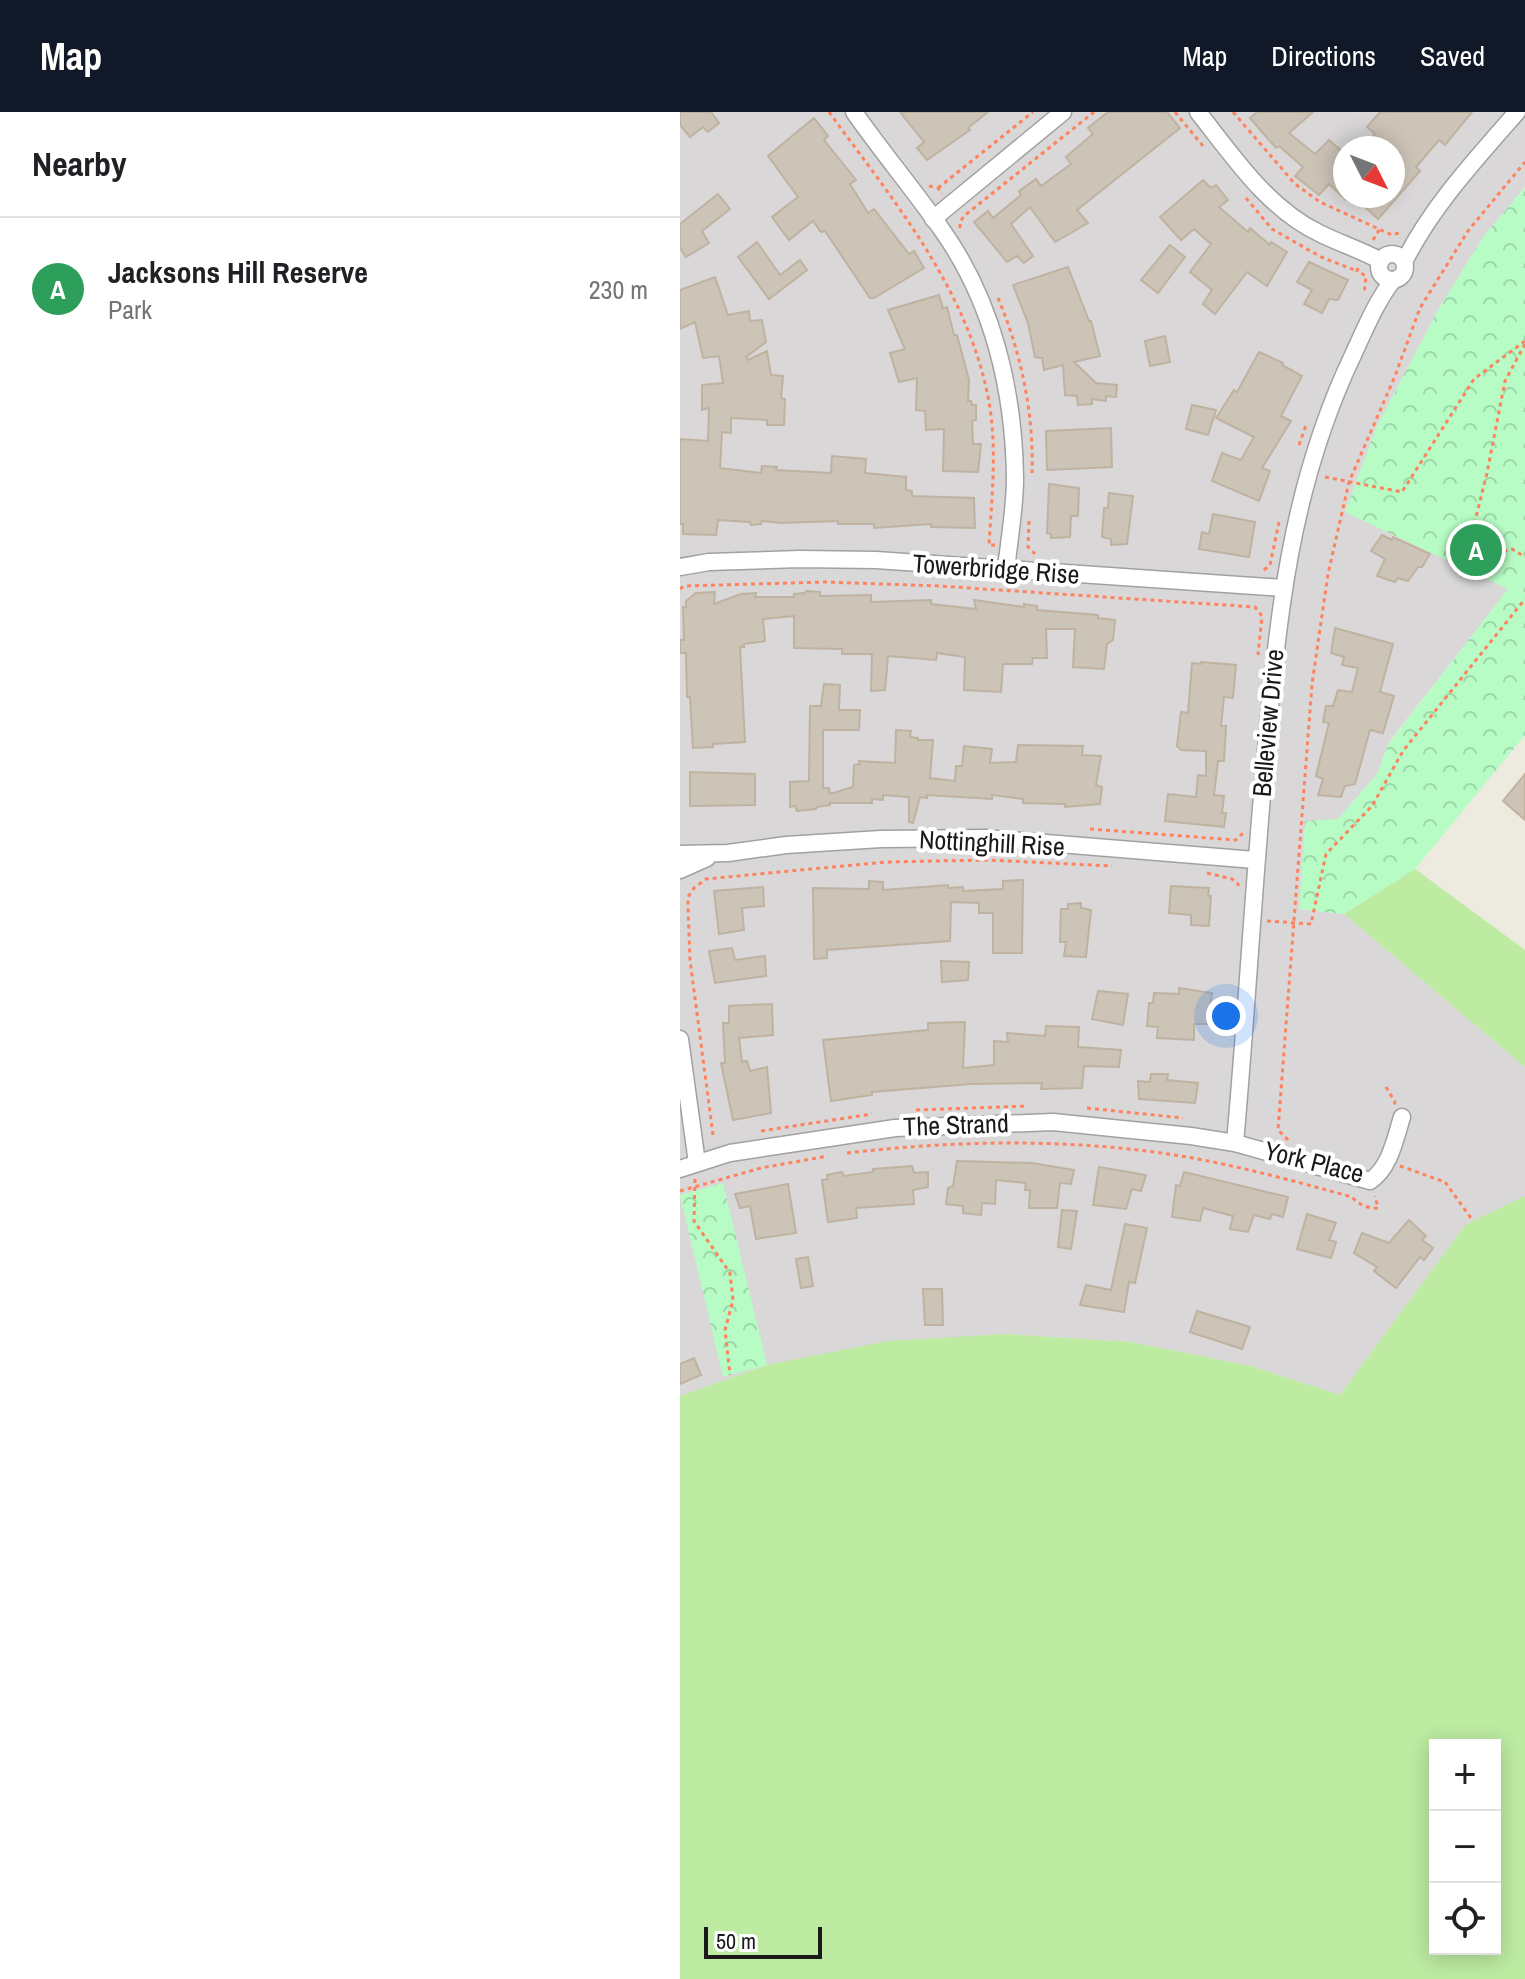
<!DOCTYPE html>
<meta charset="utf-8">
<style>
:root{--surface:#fff;--page:#f6f6f6;--text:#202124;--muted:#757577;--line:#e0e0e0;--accent:#111827}
body{margin:0;font-family:"Archivo Narrow",sans-serif;background:var(--page);color:var(--text)}
.controls{position:absolute;right:24px;bottom:24px;display:grid;overflow:hidden;border-radius:0px;box-shadow:0 4px 20px #0003}
.controls button{width:72px;height:72px;display:grid;place-items:center;padding:0;border:0;border-bottom:2px solid var(--line);background:var(--surface);color:var(--text);font:40px sans-serif}
.compass{position:absolute;left:653px;top:24px;width:72px;height:72px;border-radius:50%;background:var(--surface);box-shadow:0 4px 20px #0003;rotate:132deg}
.scale{position:absolute;left:24px;bottom:20px;width:118px;box-sizing:border-box;padding-left:8px;border:4px solid #1a1a1a;border-top:0;font-size:22px;line-height:28px;white-space:nowrap;color:#1a1a1a;-webkit-text-stroke:6px #fff;paint-order:stroke}
.you{position:absolute;left:546px;top:904px;width:28px;height:28px;margin:-20px;border:6px solid #fff;border-radius:50%;background:#1a73e8;box-shadow:0 0 0 12px #1a73e833}
.badge{display:grid;place-items:center;width:52px;height:52px;border-radius:50%;background:var(--accent);color:#fff;font-size:26px;font-weight:700}
.pin{position:absolute;translate:-50% -50%;border:4px solid #fff;box-shadow:0 2px 8px #0006}
.list{margin:0;padding:0;list-style:none}
h2{display:flex;justify-content:space-between;align-items:center;height:104px;margin:0;padding:0 32px;font-size:34px}
h2 small{font-size:26px;font-weight:400;color:var(--muted)}
.list li{display:grid;grid-template-columns:52px 1fr auto;gap:24px;align-items:center;box-sizing:border-box;height:144px;padding:0 32px;border-top:2px solid var(--line)}
.list b{display:block;font-size:30px;white-space:nowrap}
.list p{margin:0;font-size:26px;white-space:nowrap;color:var(--muted)}
.list em{font-size:26px;font-style:normal;color:var(--muted)}
.icon{flex:none;width:44px;height:44px;fill:none;stroke:currentColor;stroke-width:2;stroke-linecap:round;stroke-linejoin:round}
.map{position:relative;flex:none;width:845px;height:1867px;overflow:hidden}
header{display:flex;align-items:center;gap:48px;box-sizing:border-box;height:112px;padding:0 40px;background:var(--accent);color:#fff}
header strong{font-size:38px}
nav{display:flex;gap:44px;margin-inline-start:auto;font-size:28px}
main{display:flex}
aside{flex:1;background:var(--surface)}
.map>svg:first-child{display:block}
</style>
<header>
<strong>Map</strong>
<nav><a>Map</a><a>Directions</a><a>Saved</a></nav>
</header>
<main>
<aside>
<h2>Nearby<small></small></h2>
<ul class="list">
<li><span class="badge" style="background:#2e9e5b">A</span><div><b>Jacksons Hill Reserve</b><p>Park</p></div><em>230 m</em></li>
</ul>
</aside>
<div class="map">
<svg width="845" height="1867" viewBox="0 0 845 1867">
<defs>
<pattern id="park-crowns" width="20" height="18" patternUnits="userSpaceOnUse" patternTransform="scale(2)"><rect width="20" height="18" fill="#b7fcc5"/><path d="M2 6a3 3 0 1 1 6 0M12 15a3 3 0 1 1 6 0" fill="none" stroke="#9dd7a9"/></pattern>
</defs>
<rect width="100%" height="100%" fill="#edeadf"/>
<path fill="#d9d7d7" fill-rule="evenodd" d="M0,0h845v75l-41,49 -46,74 -62,118 133,160 -120,154 -12,32 -39,45 -39,90 45,5 181,153v129l-60,29 -125,170 -89,-29 -120,-24 -126,-8 -238,31 -87,31zM665,36h48v48h-48z"/>
<g fill="#bceba1" fill-rule="evenodd">
<polygon points="735,757 845,838 845,955 664,802"/>
<path d="M845,1084v783h-845v-583l87,-31 121,-24 117,-7 126,8 120,24 89,29 125,-170zM755,1633h60v204h-60z"/>
</g>
<g fill="url(#park-crowns)">
<polygon points="845,75 845,623 735,757 664,802 619,797 625,709 658,707 697,662 709,631 828,477 665,400 696,316 758,198 804,124"/>
<polygon points="43,1071 87,1253 43,1265 0,1083"/>
</g>
<g fill="#cdc4b8" stroke="#bfb2a1" stroke-width="2">
<polygon points="0,0 31,0 39,11 28,20 23,15 10,25 0,13"/>
<polygon points="220,0 308,0 288,16 290,18 247,48 237,36 244,30"/>
<polygon points="428,0 487,0 500,16 397,98 408,111 375,130 350,95 331,112 353,144 344,151 337,144 327,150 294,110 308,99 313,106 341,83 339,79 356,67 361,74 391,52 386,45 413,22 408,16"/>
<polygon points="577,0 633,0 609,21 635,42 649,28 665,42 665,87 649,72 639,83 615,64 623,55 599,34 596,36 570,6"/>
<polygon points="700,0 792,0 765,33 759,28 736,55 740,59 698,107 673,84 713,84 713,36 683,36 695,22 687,15"/>
<polygon points="134,6 148,24 144,28 176,68 170,72 188,101 194,97 229,142 234,139 244,156 194,186 190,186 145,119 141,120 133,109 109,128 92,105 118,85 88,44"/>
<polygon points="523,68 531,76 536,73 548,88 539,95 568,120 570,116 590,133 591,130 607,140 587,174 567,160 535,202 523,192 532,178 510,160 531,132 514,117 501,128 480,105"/>
<polygon points="38,82 50,97 22,119 29,131 6,145 0,136 0,112"/>
<polygon points="77,130 100,163 120,148 127,158 89,187 58,145"/>
<polygon points="490,133 505,145 478,181 461,168"/>
<polygon points="629,150 668,168 658,188 649,187 642,201 624,192 632,178 617,170"/>
<polygon points="388,155 409,209 411,209 420,244 394,250 416,271 437,273 436,285 426,284 426,289 412,287 412,292 398,293 397,284 385,283 383,253 364,258 362,246 355,245 348,211 333,173"/>
<polygon points="35,165 48,203 69,199 70,209 82,208 86,230 66,245 68,248 87,239 91,263 103,264 101,286 105,287 104,313 87,313 87,308 51,306 51,321 42,320 40,356 81,361 82,354 97,355 96,358 151,361 152,344 186,347 185,361 226,365 226,378 232,379 232,384 294,386 295,416 251,415 251,412 194,416 194,412 158,412 158,409 101,411 82,409 81,412 71,413 70,410 38,408 36,423 3,422 3,412 0,412 0,327 28,329 29,296 22,298 22,273 43,271 39,244 23,246 15,210 0,217 0,178"/>
<polygon points="259,183 263,196 261,197 267,195 274,223 277,223 289,268 288,289 291,289 292,293 296,293 296,308 292,309 293,332 301,332 298,360 263,359 264,317 246,318 245,299 236,298 237,266 219,270 210,241 225,237 208,198"/>
<polygon points="485,224 490,250 470,254 465,229"/>
<polygon points="579,240 603,251 602,253 622,264 601,304 611,309 582,356 590,359 579,389 532,369 542,341 561,348 574,325 536,306 554,278 557,280"/>
<polygon points="512,293 536,298 528,323 506,317"/>
<polygon points="431,316 432,355 367,358 366,319"/>
<polygon points="369,372 399,376 398,404 391,404 390,425 371,426 371,422 367,421"/>
<polygon points="429,381 453,384 447,432 431,433 431,427 422,425 424,396 428,396"/>
<polygon points="533,402 575,410 569,445 519,437 522,420 529,422"/>
<polygon points="702,423 712,428 713,425 750,442 742,455 738,455 728,469 718,466 715,470 697,464 705,447 691,439"/>
<polygon points="126,479 140,480 140,484 191,483 191,490 251,488 251,492 296,497 294,488 344,495 344,492 357,494 357,498 418,503 418,506 435,508 433,528 427,532 424,557 393,555 395,517 366,517 367,546 353,546 352,552 323,552 321,580 284,578 285,545 257,541 256,548 208,544 205,578 191,579 192,542 162,542 162,537 114,536 114,504 83,507 85,529 64,532 64,535 60,535 65,630 33,632 33,635 13,636 10,585 7,585 6,541 0,541 0,528 4,528 3,495 6,495 6,489 16,481 35,480 34,492 61,482 76,481 75,485 114,485 114,482 125,481"/>
<polygon points="655,516 713,532 700,580 714,584 703,621 690,618 675,672 665,674 661,685 638,683 643,667 636,664 649,611 643,610 646,594 653,594 658,578 672,580 678,556 662,553 664,545 651,541"/>
<polygon points="521,550 556,553 553,586 544,585 541,614 546,614 544,649 538,649 534,683 544,684 542,701 546,701 544,715 485,709 488,682 516,685 518,663 526,664 526,639 501,638 497,634 501,600 508,601 512,551 521,552"/>
<polygon points="144,572 160,573 159,598 180,598 179,618 143,618 143,676 149,676 150,682 173,675 174,653 180,652 179,649 215,651 216,618 231,619 230,625 238,626 238,628 253,628 250,666 275,669 276,654 282,654 284,634 312,637 310,651 336,650 338,633 403,634 402,643 421,644 416,673 422,675 420,692 385,695 385,692 343,691 343,687 312,683 312,687 247,683 247,686 240,685 233,711 229,710 229,685 203,683 203,688 192,687 192,691 150,691 150,693 137,695 136,697 117,699 115,694 110,695 110,670 129,669 130,594 141,594"/>
<polygon points="10,660 75,662 75,693 10,694"/>
<polygon points="845,662 845,708 823,689"/>
<polygon points="343,768 342,841 313,841 313,801 299,801 299,791 271,790 270,829 147,838 147,846 134,847 133,776 189,777 189,769 203,770 203,778 268,773 268,776 283,775 283,779 323,777 323,769"/>
<polygon points="491,774 529,776 528,784 531,784 529,814 511,813 511,803 489,801"/>
<polygon points="83,775 84,794 62,796 64,818 39,822 34,779"/>
<polygon points="401,791 401,796 411,798 406,845 384,844 386,830 380,830 381,797 388,797 388,792"/>
<polygon points="52,836 55,848 85,844 86,864 35,871 29,839"/>
<polygon points="261,849 289,850 288,868 262,870"/>
<polygon points="499,876 532,881 528,912 514,912 514,928 477,926 478,915 467,914 469,891 473,891 474,881 499,882"/>
<polygon points="418,879 448,882 443,913 412,907"/>
<polygon points="92,892 93,923 59,926 62,950 67,949 70,959 87,955 91,1001 53,1008 41,951 45,951 43,911 49,911 49,894"/>
<polygon points="285,910 283,956 314,953 314,929 328,930 327,921 365,924 366,914 399,915 398,935 441,938 439,955 404,954 402,976 361,977 362,971 291,972 192,980 192,983 151,989 143,928 248,918 248,911"/>
<polygon points="471,962 488,962 487,968 518,971 515,991 459,987 458,969 470,970"/>
<polygon points="277,1049 352,1051 394,1058 391,1072 380,1071 377,1096 349,1096 350,1078 345,1078 346,1071 316,1068 315,1092 302,1091 301,1103 283,1101 283,1094 266,1092 268,1076 273,1074"/>
<polygon points="232,1054 234,1061 248,1060 248,1075 233,1078 234,1092 176,1096 177,1106 148,1110 142,1068 148,1067 147,1063 162,1060 164,1064 193,1060 193,1057"/>
<polygon points="419,1055 466,1063 461,1079 452,1077 446,1097 413,1093"/>
<polygon points="504,1060 608,1085 603,1105 592,1102 590,1107 574,1103 568,1120 550,1117 553,1104 523,1096 520,1109 492,1105 496,1073 500,1074"/>
<polygon points="108,1072 116,1121 76,1127 70,1094 60,1096 55,1082"/>
<polygon points="382,1098 397,1099 391,1137 378,1135"/>
<polygon points="627,1102 656,1111 649,1128 656,1130 651,1146 617,1137"/>
<polygon points="729,1108 746,1124 742,1128 753,1136 744,1148 740,1145 716,1176 694,1159 697,1155 674,1141 682,1121 709,1131"/>
<polygon points="445,1112 467,1116 455,1171 449,1170 444,1200 400,1193 406,1173 431,1178"/>
<polygon points="128,1145 133,1174 121,1176 116,1147"/>
<polygon points="243,1177 262,1177 263,1213 245,1213"/>
<polygon points="517,1199 570,1215 562,1237 510,1220"/>
<polygon points="14,1246 21,1263 0,1272 0,1252"/>
</g>
<g fill="none" stroke-linecap="round" stroke-linejoin="round">
<defs>
<g id="minor">
<path d="M174,0c28,40 60,78 88,118 51,72 72,161 73,248 0,31 -6,62 -9,92"/>
<path d="M518,0c35,44 69,96 121,121 20,10 42,17 62,28"/>
<polyline points="253,107 383,0"/>
<circle cx="712" cy="155" r="13"/>
<path d="M724,150c28,-56 72,-103 113,-150"/>
<polyline points="0,455 29,450 119,447 196,448 603,476"/>
<polyline points="0,742 48,741 106,733 201,727 305,726 575,748"/>
<polyline points="0,758 27,746"/>
<polyline points="0,927 17,1051"/>
<path d="M555,1031c11,-123 18,-247 29,-370 13,-147 24,-282 89,-418 12,-26 23,-53 40,-75"/>
<path d="M0,1057l50,-16 165,-25 158,-6 138,14 44,7 135,38c20,-13 25,-42 32,-64"/>
</g>
</defs>
<use href="#minor" stroke="#a1a1a1" stroke-width="19"/>
<g stroke="#ff825e" stroke-width="3" stroke-dasharray="4 4" stroke-linecap="butt">
<path d="M149,0c63,87 135,172 158,280 11,50 5,102 2,153h6"/>
<polyline points="495,0 523,34"/>
<polyline points="553,0 615,72 640,90 712,123 722,120"/>
<polyline points="249,74 258,76 262,82"/>
<polyline points="258,76 353,0"/>
<polyline points="566,86 592,117 641,145 677,159"/>
<polyline points="280,116 280,110 284,104 414,0"/>
<polyline points="693,128 699,118"/>
<polyline points="678,156 677,159 686,164 684,182"/>
<path d="M318,186c23,54 36,116 34,175"/>
<polyline points="845,232 825,269 807,361 792,421 810,443 832,437 845,445"/>
<polyline points="619,333 626,313"/>
<polyline points="645,365 722,380 794,267 845,229"/>
<polyline points="349,409 348,435 355,442"/>
<polyline points="584,458 590,453 599,410"/>
<polyline points="0,477 4,474 145,470 259,474 575,495 582,504 578,543"/>
<polyline points="410,717 556,728 563,721"/>
<polyline points="527,761 552,767 558,772 558,774"/>
<polyline points="587,809 631,812 646,742 692,694 723,639 845,487"/>
<polyline points="706,975 715,990 714,993"/>
<polyline points="407,996 503,1006"/>
<polyline points="236,998 348,994"/>
<polyline points="81,1019 192,1002"/>
<polyline points="33,1023 10,848 8,795 8,785 14,776 26,767 206,750 308,748 432,754"/>
<polyline points="608,1028 598,1018 632,572 648,462 669,370 715,264 740,196 788,119 845,50"/>
<path d="M167,1041c113,-13 228,-15 340,4 56,10 111,25 165,40 6,7 16,12 26,11l-3,-12"/>
<polyline points="720,1054 765,1070 793,1109"/>
<polyline points="15,1067 14,1109 50,1161 53,1188 45,1218 50,1263"/>
<polyline points="0,1079 81,1056 148,1044"/>
</g>
<use href="#minor" stroke="#fff" stroke-width="16"/>
</g>
<g text-anchor="middle" stroke-width="8" stroke-linejoin="round" paint-order="stroke">
<g font-size="26" fill="#1a1a1a" stroke="#fff">
<text transform="translate(316 457) rotate(4)" y="9">Towerbridge Rise</text>
<text transform="translate(588 611) rotate(-85)" y="9">Belleview Drive</text>
<text transform="translate(312 731) rotate(3)" y="9">Nottinghill Rise</text>
<text transform="translate(276 1013) rotate(-2)" y="9">The Strand</text>
<text transform="translate(634 1050) rotate(14)" y="9">York Place</text>
</g>
</g>
</svg>
<div class="controls">
<button>+</button>
<button>−</button>
<button><svg class="icon" aria-label="locate" viewBox="0 0 24 24"><circle cx="12" cy="12" r="6"/><path d="M12 2v4M12 18v4M2 12h4M18 12h4"/></svg></button>
</div>
<svg class="compass" viewBox="-18 -18 36 36"><path d="M0-13l5 13h-10z" fill="#e53935"/><path d="M0 13l5-13h-10z" fill="#757577"/></svg>
<div class="scale">50 m</div>
<div class="you"></div>
<div class="pin badge" style="left:796px;top:438px;background:#2e9e5b">A</div>
</div>
</main>
